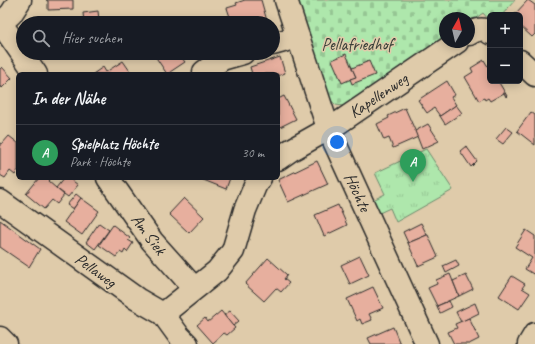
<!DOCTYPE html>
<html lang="de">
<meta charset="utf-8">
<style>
:root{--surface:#171b24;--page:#242831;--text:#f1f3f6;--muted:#9ea1a6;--line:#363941;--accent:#1a73e8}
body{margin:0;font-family:Caveat,sans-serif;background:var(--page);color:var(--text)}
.controls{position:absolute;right:12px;top:12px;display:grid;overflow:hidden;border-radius:6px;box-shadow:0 2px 10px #0003}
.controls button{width:36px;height:36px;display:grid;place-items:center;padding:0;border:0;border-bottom:1px solid var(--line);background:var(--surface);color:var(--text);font:20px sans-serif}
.compass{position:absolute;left:439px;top:12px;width:36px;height:36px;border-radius:50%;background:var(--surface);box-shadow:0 2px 10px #0003;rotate:8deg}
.you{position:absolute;left:337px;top:142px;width:14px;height:14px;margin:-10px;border:3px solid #fff;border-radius:50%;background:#1a73e8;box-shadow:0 0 0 6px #1a73e833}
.badge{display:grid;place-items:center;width:26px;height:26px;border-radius:50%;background:var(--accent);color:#fff;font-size:13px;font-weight:700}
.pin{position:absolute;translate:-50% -33px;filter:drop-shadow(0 1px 2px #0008)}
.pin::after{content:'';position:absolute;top:21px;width:14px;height:12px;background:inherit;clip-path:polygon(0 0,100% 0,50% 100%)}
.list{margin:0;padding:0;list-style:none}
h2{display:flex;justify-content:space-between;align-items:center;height:52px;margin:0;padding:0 16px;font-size:17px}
h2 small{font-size:13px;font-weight:400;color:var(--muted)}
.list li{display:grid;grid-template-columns:26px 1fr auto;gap:12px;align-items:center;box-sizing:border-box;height:56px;padding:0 16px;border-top:1px solid var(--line)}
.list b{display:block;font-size:15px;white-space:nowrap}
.list p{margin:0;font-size:13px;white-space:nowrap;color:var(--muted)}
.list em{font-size:13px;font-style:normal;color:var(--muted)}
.icon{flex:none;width:22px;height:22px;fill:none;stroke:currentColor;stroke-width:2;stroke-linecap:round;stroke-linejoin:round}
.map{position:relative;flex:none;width:535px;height:344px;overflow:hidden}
.search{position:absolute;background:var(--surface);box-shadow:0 2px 10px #0003;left:16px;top:16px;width:264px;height:44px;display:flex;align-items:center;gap:10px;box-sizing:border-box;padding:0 14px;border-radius:22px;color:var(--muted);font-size:15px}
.panel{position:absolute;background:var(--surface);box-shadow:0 2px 10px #0003;left:16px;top:72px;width:264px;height:108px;border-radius:6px}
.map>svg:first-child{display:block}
</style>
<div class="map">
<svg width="535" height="344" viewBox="0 0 535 344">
<defs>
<pattern id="cemetery-stones" width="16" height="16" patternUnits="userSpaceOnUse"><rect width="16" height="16" fill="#aee7ac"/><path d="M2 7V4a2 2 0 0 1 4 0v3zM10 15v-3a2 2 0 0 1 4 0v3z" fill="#96c694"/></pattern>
<pattern id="park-tufts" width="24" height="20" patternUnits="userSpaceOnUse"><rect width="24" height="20" fill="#aee7ac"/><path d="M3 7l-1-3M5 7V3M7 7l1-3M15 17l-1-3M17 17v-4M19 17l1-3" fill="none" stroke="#96c694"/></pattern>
</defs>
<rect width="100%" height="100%" fill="#dfcbaa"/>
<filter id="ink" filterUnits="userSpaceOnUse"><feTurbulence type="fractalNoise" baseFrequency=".025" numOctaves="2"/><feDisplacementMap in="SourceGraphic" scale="8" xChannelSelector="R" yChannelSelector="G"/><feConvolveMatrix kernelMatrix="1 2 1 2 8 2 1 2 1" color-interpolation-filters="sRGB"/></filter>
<g filter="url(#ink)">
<polygon fill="url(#cemetery-stones)" stroke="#6c896c" points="296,0 515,0 502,15 490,15 490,21 483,13 469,23 469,18 445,18 445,38 343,106 336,105 329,99"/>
<polygon fill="url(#park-tufts)" stroke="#6c896c" points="426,149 453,190 396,222 390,208 375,215 369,202 385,194 375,173"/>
<g fill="#e7af9e" stroke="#2b2b2b">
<polygon points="46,0 73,0 73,9 48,10 48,1"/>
<polygon points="245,0 261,0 267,21 260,23 232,23 227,8 237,5 236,3"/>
<polygon points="528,0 535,5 535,34 532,37 520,26 520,15 514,15"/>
<polygon points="98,11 99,20 84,22 83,13"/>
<polygon points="96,20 98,23 83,23 86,22"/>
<polygon points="159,53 178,53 185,62 167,74 155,56"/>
<polygon points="346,54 356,77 342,83 332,60"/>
<polygon points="280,57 285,73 278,76 278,74 252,74 250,67"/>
<polygon points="484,60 490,70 490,81 498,81 507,96 506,97 504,93 490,101 488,98 485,100 484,98 479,101 475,94 465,77 473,72 471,68"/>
<polygon points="123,61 132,74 93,74 103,67 106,72"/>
<polygon points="369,61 375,75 352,84 350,79 356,77 352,68"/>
<polygon points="2,67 12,78 2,88 0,86 0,69"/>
<polygon points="447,81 455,95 451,97 456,105 440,116 434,108 427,113 418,100"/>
<polygon points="284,96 296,119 278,128 278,99"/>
<polygon points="456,105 462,113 445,124 440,116"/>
<polygon points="405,108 418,137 393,148 389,138 384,140 377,124 389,118 388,116"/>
<polygon points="531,112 535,115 535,145 517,131"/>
<polygon points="428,124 439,141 422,149 415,131"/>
<polygon points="506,127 513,132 503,144 496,139"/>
<polygon points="9,136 18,143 18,170 15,175 10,171 5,178 0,175 0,143 2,144"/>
<polygon points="466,146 477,161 471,167 460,151"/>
<polygon points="317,161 328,184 288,202 278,180"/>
<polygon points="39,178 51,178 48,181 64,195 57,204 52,200 44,209 26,194"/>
<polygon points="64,178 69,178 78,185 68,197 56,188"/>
<polygon points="201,178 230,178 226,189 201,179"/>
<polygon points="76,194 81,198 73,209 67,205"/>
<polygon points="81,198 99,211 82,235 64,222"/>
<polygon points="184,198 204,217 189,233 169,214"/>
<polygon points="338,205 347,225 324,236 315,215"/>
<polygon points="0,220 40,249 29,267 0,247"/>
<polygon points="99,223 109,230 95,249 86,242"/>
<polygon points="421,223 427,235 408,243 403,232"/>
<polygon points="113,225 130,238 128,240 133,243 127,252 125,250 123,254 120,252 116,257 99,245"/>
<polygon points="526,230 535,236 535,275 525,269 532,258 515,247"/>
<polygon points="427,235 428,235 438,257 418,266 408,243"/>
<polygon points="360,256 369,275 350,284 341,265"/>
<polygon points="268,258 287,275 284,279 289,283 281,292 276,288 264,301 245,284"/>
<polygon points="456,260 459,266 446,273 443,266"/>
<polygon points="450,274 459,296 437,306 428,288 437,284 436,280"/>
<polygon points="466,275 473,289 459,296 453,281"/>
<polygon points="512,276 525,284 522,288 530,293 519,309 499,296"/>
<polygon points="373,287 383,308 369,314 372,320 362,324 360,319 357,321 347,299"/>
<polygon points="449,301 452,307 440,313 437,306"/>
<polygon points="475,303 479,313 461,322 456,312"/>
<polygon points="221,311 235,328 227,335 224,333 213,343 197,325 205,318 208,322"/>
<polygon points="230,311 239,321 233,326 224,315"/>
<polygon points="469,318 479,339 469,344 454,344 448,332 457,328 455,324"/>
<polygon points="393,327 400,344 371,344 368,338"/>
</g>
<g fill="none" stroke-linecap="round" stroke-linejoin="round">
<defs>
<g id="minor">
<polyline points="286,0 328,128 427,344"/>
<polyline points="0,22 36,74"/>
<polyline points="1,23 11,14 20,0"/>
<path d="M469,34c6,-4 15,-7 21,-1"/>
<polyline points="273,44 298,37"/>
<polyline points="520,61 535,75"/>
<polyline points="204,72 222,59 243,53"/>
<polyline points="278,159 291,150 337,124 457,42"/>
<polyline points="108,178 152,241 194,288"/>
<polyline points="0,201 137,299 163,314 179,336 187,344"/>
<polyline points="163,314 217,271 233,251 245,210 255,186 260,178"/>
<polyline points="0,338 6,344"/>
<polyline points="529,344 535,334"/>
</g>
</defs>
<use href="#minor" stroke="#2b2b2b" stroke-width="25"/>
<use href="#minor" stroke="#dfcbaa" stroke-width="22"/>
</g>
</g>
<g text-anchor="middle" stroke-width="3" stroke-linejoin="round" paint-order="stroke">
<g font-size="17" fill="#383e38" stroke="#dfcbaa">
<text x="357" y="50">Pellafriedhof</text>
</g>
<g font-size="17" fill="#2b2b2b" stroke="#dfcbaa">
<text transform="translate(378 95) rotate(-34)" y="6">Kapellenweg</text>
<text transform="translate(358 192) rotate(65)" y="6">Höchte</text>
<text transform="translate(149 234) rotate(53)" y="6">Am Siek</text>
<text transform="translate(96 270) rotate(36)" y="6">Pellaweg</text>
</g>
</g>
</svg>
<div class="controls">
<button>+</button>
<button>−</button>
</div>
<svg class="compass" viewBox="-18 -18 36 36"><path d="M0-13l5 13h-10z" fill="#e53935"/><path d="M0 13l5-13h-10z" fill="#9ea1a6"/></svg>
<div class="you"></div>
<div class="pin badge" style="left:413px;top:182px;background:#2e9e5b">A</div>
<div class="search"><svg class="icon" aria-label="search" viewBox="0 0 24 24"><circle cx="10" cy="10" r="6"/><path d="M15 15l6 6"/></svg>Hier suchen</div>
<section class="panel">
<h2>In der Nähe<small></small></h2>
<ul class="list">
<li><span class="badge" style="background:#2e9e5b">A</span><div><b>Spielplatz Höchte</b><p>Park · Höchte</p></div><em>30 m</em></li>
</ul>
</section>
</div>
